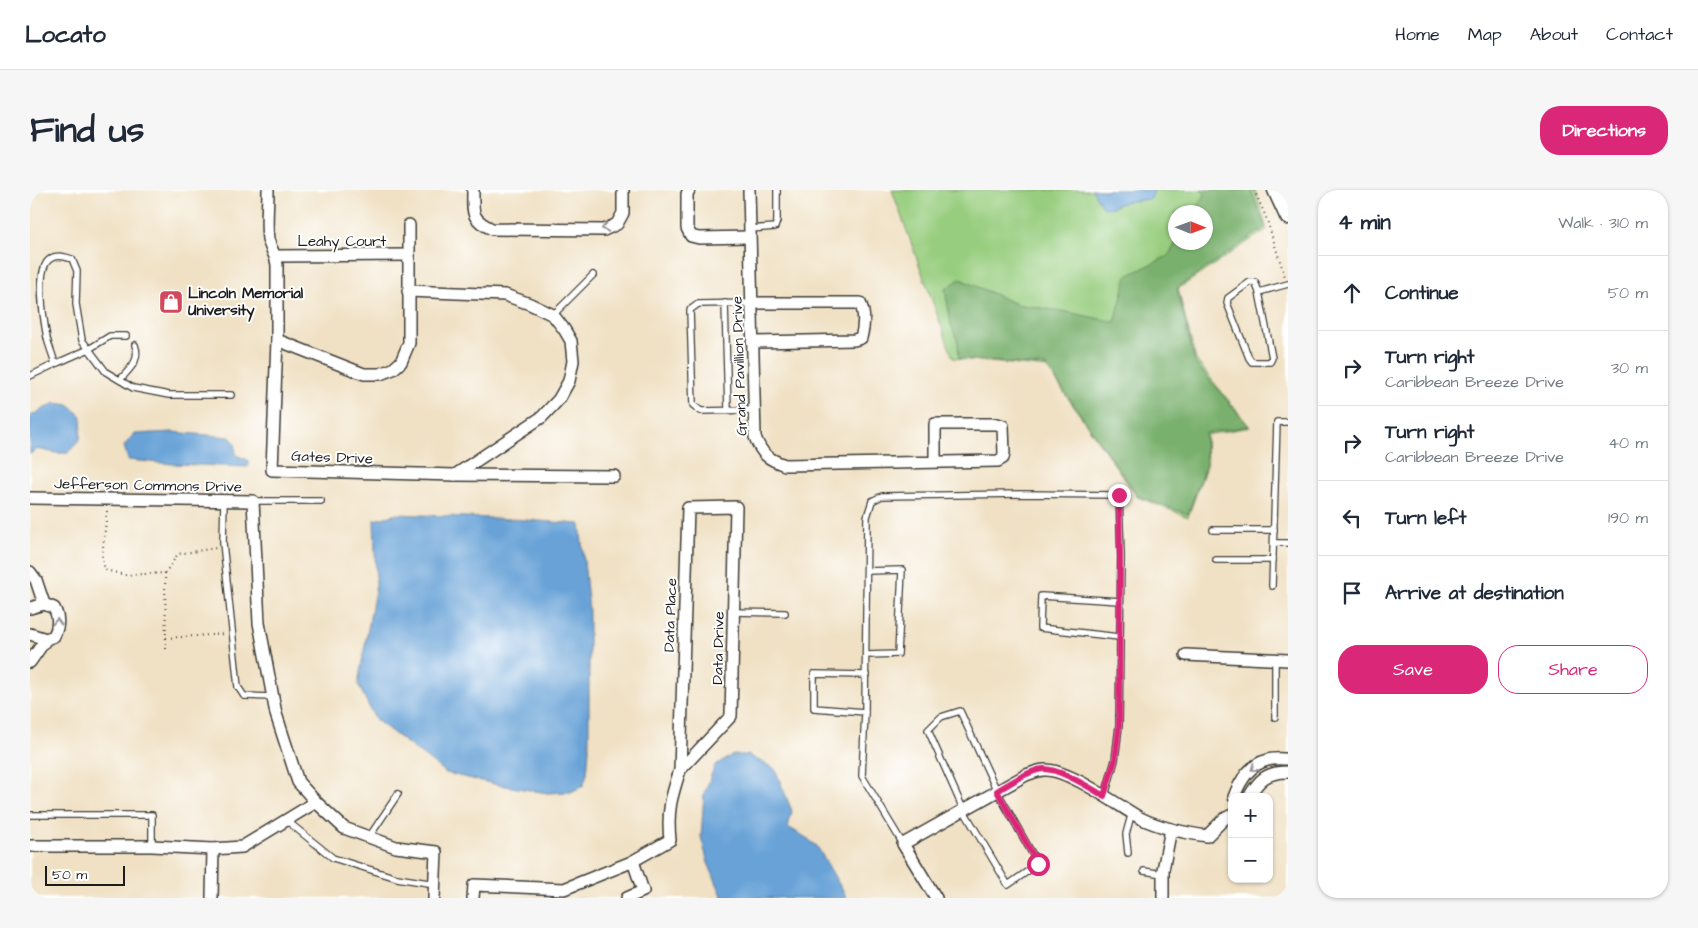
<!DOCTYPE html>
<meta charset="utf-8">
<style>
:root{--surface:#fff;--page:#f6f6f7;--text:#1f2937;--muted:#747a83;--line:#e0e1e3;--accent:#db2777}
body{margin:0;font-family:"Architects Daughter",sans-serif;background:var(--page);color:var(--text)}
.controls{position:absolute;right:15px;bottom:15px;display:grid;overflow:hidden;border-radius:10px;box-shadow:0 1px 4px #0004}
.controls button{width:45px;height:45px;display:grid;place-items:center;padding:0;border:0;border-bottom:1px solid var(--line);background:var(--surface);color:var(--text);font:25px sans-serif}
.compass{position:absolute;left:1138px;top:15px;width:45px;height:45px;border-radius:50%;background:var(--surface);box-shadow:0 1px 4px #0004;rotate:91deg}
.scale{position:absolute;left:15px;bottom:12px;width:80px;box-sizing:border-box;padding-left:5px;border:2px solid #1c1c1c;border-top:0;font-size:14px;line-height:18px;white-space:nowrap;color:#1c1c1c;-webkit-text-stroke:4px #fff;paint-order:stroke}
.stop{position:absolute;width:15px;height:15px;margin:-11px;border:4px solid #db2777;border-radius:50%;background:#fff}
.stop.end{background:#db2777;border-color:#fff;box-shadow:0 1px 5px #0008}
.list{margin:0;padding:0;list-style:none}
h2{display:flex;justify-content:space-between;align-items:center;height:65px;margin:0;padding:0 20px;font-size:21px}
h2 small{font-size:16px;font-weight:400;color:var(--muted)}
.list li{display:grid;grid-template-columns:32px 1fr auto;gap:15px;align-items:center;box-sizing:border-box;height:75px;padding:0 20px;border-top:1px solid var(--line)}
.list b{display:block;font-size:19px;white-space:nowrap}
.list p{margin:0;font-size:16px;white-space:nowrap;color:var(--muted)}
.list em{font-size:16px;font-style:normal;color:var(--muted)}
.actions{display:flex;gap:10px;padding:15px 20px}
.actions a{flex:1;padding:11px 0;border:1px solid var(--accent);border-radius:20px;text-align:center;font-size:18px;color:var(--accent)}
.actions .main{background:var(--accent);color:#fff}
.icon{flex:none;width:28px;height:28px;fill:none;stroke:currentColor;stroke-width:2;stroke-linecap:round;stroke-linejoin:round}
.map{position:relative;flex:none;width:1258px;height:708px;overflow:hidden;border-radius:20px}
header{display:flex;align-items:center;gap:30px;box-sizing:border-box;height:70px;padding:0 25px;background:var(--surface);border-bottom:1px solid var(--line)}
header strong{font-size:24px}
nav{display:flex;gap:28px;margin-inline-start:auto;font-size:18px}
.intro{display:flex;align-items:center;justify-content:space-between;box-sizing:border-box;height:120px;padding:0 30px}
h1{margin:0;font-size:35px}
.button{padding:12px 22px;border-radius:20px;background:var(--accent);color:#fff;font-size:18px;font-weight:700}
main{display:flex;gap:30px;padding:0 30px}
aside{flex:1;background:var(--surface);border-radius:20px;box-shadow:0 1px 4px #0004}
.map>svg:first-child{display:block}
</style>
<header>
<strong>Locato</strong>
<nav><a>Home</a><a>Map</a><a>About</a><a>Contact</a></nav>
</header>
<div class="intro"><h1>Find us</h1><a class="button">Directions</a></div>
<main>
<div class="map">
<svg width="1258" height="708" viewBox="0 0 1258 708">
<rect width="100%" height="100%" fill="#fff"/>
<filter id="ink" filterUnits="userSpaceOnUse"><feTurbulence type="fractalNoise" baseFrequency=".02" numOctaves="2"/><feDisplacementMap in="SourceGraphic" scale="10" xChannelSelector="R" yChannelSelector="G"/><feConvolveMatrix kernelMatrix="1 2 1 2 8 2 1 2 1" color-interpolation-filters="sRGB"/></filter>
<filter id="wash" filterUnits="userSpaceOnUse"><feTurbulence type="fractalNoise" baseFrequency=".0096" numOctaves="4" result="noise"/><feDisplacementMap in="SourceGraphic" scale="20" xChannelSelector="R" yChannelSelector="G"/><feGaussianBlur stdDeviation="1.12" result="paint"/><feColorMatrix in="noise" values="0 0 0 0 0 0 0 0 0 0 0 0 0 0 0 0 0 1.4 0 .05"/><feComposite in="paint" operator="in"/></filter>
<g filter="url(#wash)">
<rect width="100%" height="100%" fill="#f0e1c4"/>
<path fill="#97cd7e" stroke="#5a744d" fill-rule="evenodd" d="M862,0h363l12,39 -89,60 18,71 54,67 -44,8 1,29 -19,53 -51,-20 -90,-129 -94,-10zM1146,22h30v30h-30z"/>
<polygon fill="#79b06d" stroke="#4a6644" points="1171,0 1221,0 1235,37 1147,98 1165,173 1219,236 1175,243 1176,274 1158,324 1108,306 1016,176 929,169 928,152 921,135 915,99 930,89 986,114 1037,122 1085,132 1097,86 1138,66 1146,53 1176,52 1176,22 1164,22 1175,4"/>
<g fill="#67a2d7" stroke="#425f7a">
<polygon points="1062,0 1124,0 1121,9 1094,12 1083,17 1073,18"/>
<polygon points="25,213 40,215 52,227 50,249 38,263 26,263 7,259 0,264 0,226"/>
<polygon points="142,242 200,247 205,253 206,265 218,270 218,277 142,274 98,270 94,256 104,244"/>
<polygon points="368,324 482,329 550,334 559,419 559,560 557,584 553,596 541,602 517,603 464,594 416,583 345,529 328,494 346,394 344,330"/>
<polygon points="703,565 718,565 745,579 762,621 758,637 775,647 787,656 817,708 693,708 678,673 671,647 674,604 685,575"/>
</g>
</g>
<g filter="url(#ink)">
<g fill="none" stroke-linecap="round" stroke-linejoin="round">
<defs>
<g id="service">
<polyline points="719,39 745,37 747,31 747,0"/>
<polygon points="1220,92 1225,92 1229,102 1242,168 1240,172 1222,172 1219,168 1197,113 1198,108"/>
<polyline points="1229,102 1258,94"/>
<polyline points="695,113 698,220"/>
<polyline points="722,113 668,114 660,120 663,215 671,221 724,220"/>
<polyline points="523,125 563,85"/>
<polyline points="25,174 59,159 80,146 96,146"/>
<path d="M0,186l25,-12c-2,-9 -6,-17 -8,-26 -3,-16 -12,-69 3,-79 7,-5 15,-2 22,0l5,12 -1,33 6,36 24,32 27,16 36,7h62"/>
<path d="M90,190c9,-11 21,-19 15,-35"/>
<polyline points="194,311 193,353 208,497 214,506 243,507"/>
<polyline points="223,311 291,311"/>
<polyline points="1183,340 1244,340"/>
<polyline points="1244,353 1258,353"/>
<polyline points="1186,370 1243,370"/>
<polyline points="1242,396 1247,232 1258,232"/>
<polyline points="703,422 755,423"/>
<polyline points="1089,447 1010,438 1011,406 1090,411"/>
<polyline points="836,465 868,464 872,380 837,381"/>
<polygon points="930,521 967,601 1008,674 978,695 934,621 898,540 911,527"/>
<polyline points="835,522 784,518 784,484 836,485"/>
<polyline points="1245,527 1245,470"/>
<polyline points="0,625 122,625 122,656"/>
<polyline points="256,630 303,668 367,688 405,694"/>
<polyline points="339,647 368,604"/>
<polyline points="873,654 832,586 835,522 837,327 842,311 852,306 991,304 1089,305 1091,366 1089,536 1085,570 1075,606"/>
<polyline points="1098,663 1096,644 1102,622"/>
<polyline points="1114,681 1133,684"/>
</g>
<g id="minor">
<path d="M238,0c0,16 -2,33 0,49 2,9 8,16 9,26v75l-5,130 183,5 159,1"/>
<path d="M443,0c0,22 -3,29 19,39l112,1 13,-6 6,-11v-23"/>
<polyline points="659,0 657,4 657,38 661,46 669,48 719,47"/>
<path d="M719,0l6,247c7,18 13,22 30,28l213,-4 5,-3 1,-5 -1,-27 -6,-2h-62v38"/>
<polyline points="246,66 379,65"/>
<polyline points="378,101 475,105 500,114 523,125 534,139 541,151 543,171 539,191 529,209 512,227 425,285"/>
<path d="M722,113h108c5,10 4,24 1,35l-7,2 -102,2"/>
<polyline points="247,150 334,184 350,184 363,179 371,172 379,153 379,35"/>
<polyline points="0,308 223,311 229,433 246,524 268,592 286,612 314,638 366,657 406,662 404,708"/>
<polyline points="0,382 6,390 14,414"/>
<path d="M0,418l14,-4 10,4c5,9 5,18 0,28l-8,3 -16,-5"/>
<polyline points="1156,465 1258,470"/>
<polyline points="0,472 16,449"/>
<path d="M1204,607c6,-16 16,-33 34,-37 6,-2 14,-1 20,-1"/>
<path d="M1219,607c10,-18 18,-25 39,-25"/>
<polyline points="0,656 122,656 183,659 182,708"/>
<polyline points="183,659 212,657 286,612"/>
<polyline points="443,708 444,695 534,699 604,671"/>
<path d="M597,708l16,-7 -10,-30 37,-21c-3,-29 1,-42 10,-70l8,-262 48,-1 -5,209 -51,54"/>
<path d="M906,708l-33,-54 123,-69c6,-2 13,-5 18,-5 23,-2 75,36 96,48 21,10 45,15 67,18l17,-17 8,-4"/>
<polyline points="1133,708 1133,680 1141,639"/>
</g>
<polyline id="secondary" points="1246,0 1258,26"/>
</defs>
<use href="#service" stroke="#3c3a35" stroke-width="8"/>
<use href="#minor" stroke="#3c3a35" stroke-width="14"/>
<use href="#secondary" stroke="#3c3a35" stroke-width="19"/>
<g stroke="#3c3a35" stroke-width="2" stroke-dasharray="1 4" stroke-linecap="butt">
<polyline points="1224,0 1236,27 1255,87"/>
<polyline points="77,321 72,367 75,380 95,385 135,383 148,364 186,358"/>
<polyline points="135,383 136,460"/>
<polyline points="136,448 195,444"/>
</g>
<use href="#service" stroke="#fff" stroke-width="5.5"/>
<use href="#minor" stroke="#fff" stroke-width="11"/>
<use href="#secondary" stroke="#fff" stroke-width="16"/>
</g>
<defs><path id="oneway-chevron" d="M-2-3.5L2.5 0L-2 3.5" fill="none" stroke-width="1.6" stroke-linecap="round" stroke-linejoin="round" transform="scale(1.25)"/></defs>
<g stroke="#999">
<use href="#oneway-chevron" transform="translate(575 38) rotate(168)"/>
<use href="#oneway-chevron" transform="translate(27 432) rotate(-89)"/>
<use href="#oneway-chevron" transform="translate(1224 578) rotate(144)"/>
</g>
</g>
<g fill="none" stroke-linecap="round" stroke-linejoin="round" filter="url(#ink)">
<path stroke="#db2777" stroke-width="6" d="M1008,674l-41,-73c14,-8 30,-20 46,-22 16,-1 48,19 61,27l11,-36 4,-34 1,-170 -1,-61"/>
</g>
<defs>
<symbol id="shop-square" viewBox="-11 -11 22 22"><rect x="-9" y="-9" width="18" height="18" rx="4" fill="#d1495b" stroke="#fff"/><path d="M-5-2.5h2.3a2.7 3.5 0 0 1 5.4 0H5L5.5 6h-11ZM-1.5-2.5h3a1.5 2.3 0 0 0-3 0Z" fill="#fff"/></symbol>
</defs>
<g fill-rule="evenodd">
<use href="#shop-square" x="127" y="98" width="28" height="28"/>
</g>
<g text-anchor="middle" stroke-width="4" stroke-linejoin="round" paint-order="stroke">
<g font-size="15" fill="#1c1c1c" stroke="#fff">
<text x="312" y="56">Leahy Court</text>
<text transform="translate(709 176) rotate(-92)" y="5">Grand Pavillion Drive</text>
<text transform="translate(302 267) rotate(2)" y="5">Gates Drive</text>
<text transform="translate(118 295) rotate(1)" y="5">Jefferson Commons Drive</text>
<text transform="translate(640 425) rotate(-88)" y="5">Data Place</text>
<text transform="translate(688 458) rotate(-89)" y="5">Data Drive</text>
</g>
<g font-size="15" font-weight="bold" fill="#1c1c1c" stroke="#fff" text-anchor="start">
<text x="158" y="108">Lincoln Memorial<tspan x="158" dy="17">University</tspan></text>
</g>
</g>
</svg>
<div class="controls">
<button>+</button>
<button>−</button>
</div>
<svg class="compass" viewBox="-18 -18 36 36"><path d="M0-13l5 13h-10z" fill="#e53935"/><path d="M0 13l5-13h-10z" fill="#747a83"/></svg>
<div class="scale">50 m</div>
<div class="stop" style="left:1008px;top:674px"></div>
<div class="stop end" style="left:1089px;top:305px"></div>
</div>
<aside>
<h2>4 min<small>Walk · 310 m</small></h2>
<ul class="list">
<li><svg class="icon" aria-label="ahead" viewBox="0 0 24 24"><path d="M12 20V5M6 11l6-6 6 6"/></svg><div><b>Continue</b></div><em>50 m</em></li>
<li><svg class="icon" aria-label="right" viewBox="0 0 24 24"><path d="M7 20v-9h11M14 6l5 5-5 5"/></svg><div><b>Turn right</b><p>Caribbean Breeze Drive</p></div><em>30 m</em></li>
<li><svg class="icon" aria-label="right" viewBox="0 0 24 24"><path d="M7 20v-9h11M14 6l5 5-5 5"/></svg><div><b>Turn right</b><p>Caribbean Breeze Drive</p></div><em>40 m</em></li>
<li><svg class="icon" aria-label="left" viewBox="0 0 24 24"><path d="M17 20v-9H6M10 6l-5 5 5 5"/></svg><div><b>Turn left</b></div><em>190 m</em></li>
<li><svg class="icon" aria-label="arrive" viewBox="0 0 24 24"><path d="M6 21V4h12l-3 4 3 4H6"/></svg><div><b>Arrive at destination</b></div></li>
</ul>
<div class="actions"><a class="main">Save</a><a>Share</a></div>
</aside>
</main>
